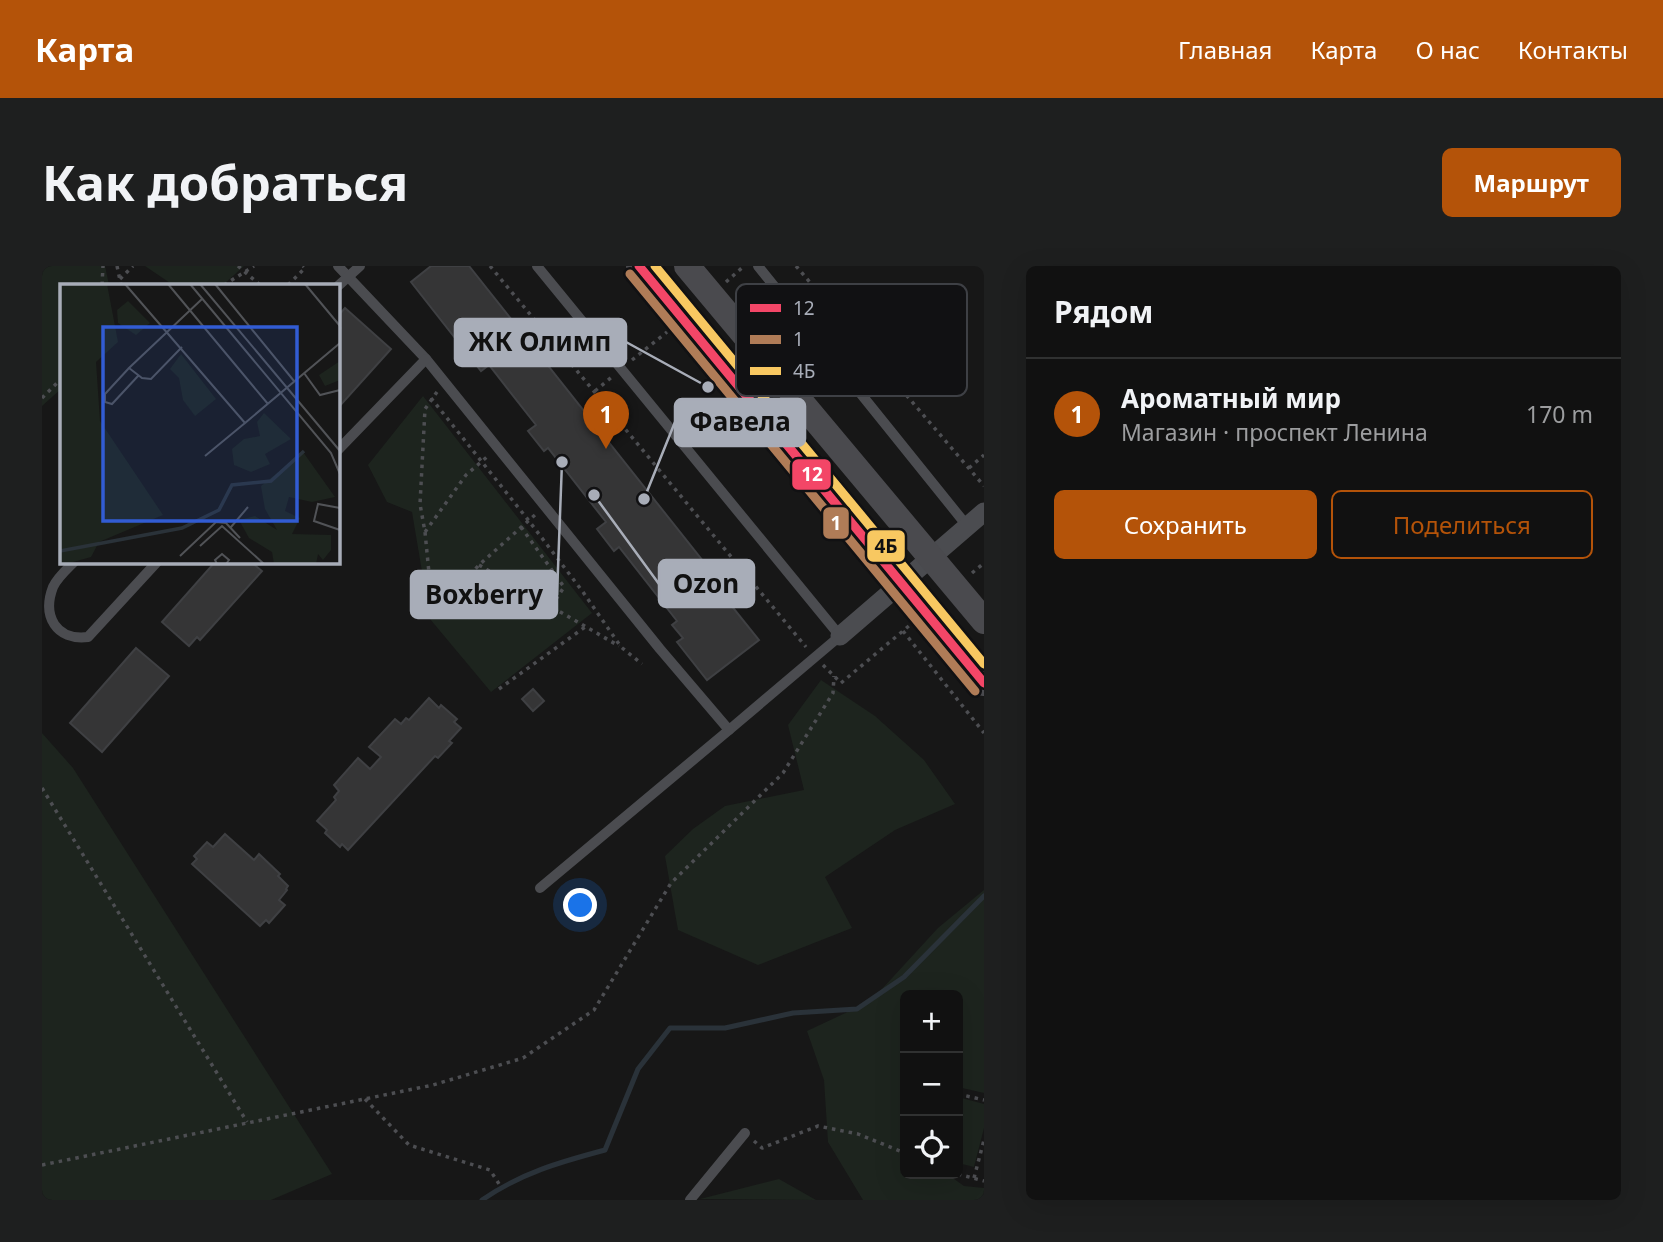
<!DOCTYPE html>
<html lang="ru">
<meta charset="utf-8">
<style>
:root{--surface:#111;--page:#1e1f1f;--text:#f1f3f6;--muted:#9c9d9f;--line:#303131;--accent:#b45309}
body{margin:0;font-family:"Noto Sans",sans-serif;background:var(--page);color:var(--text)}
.controls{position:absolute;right:21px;bottom:21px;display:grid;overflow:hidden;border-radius:10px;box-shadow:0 7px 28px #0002}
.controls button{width:63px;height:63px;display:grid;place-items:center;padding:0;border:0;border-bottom:2px solid var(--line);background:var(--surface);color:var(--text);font:35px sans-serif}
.you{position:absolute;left:539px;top:640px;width:24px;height:24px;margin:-18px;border:5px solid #fff;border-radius:50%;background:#1a73e8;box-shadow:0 0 0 10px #1a73e833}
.badge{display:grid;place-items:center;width:46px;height:46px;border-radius:50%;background:var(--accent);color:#fff;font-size:23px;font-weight:700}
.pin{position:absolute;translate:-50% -58px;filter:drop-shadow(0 2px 4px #0008)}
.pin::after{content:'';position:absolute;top:37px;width:24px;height:21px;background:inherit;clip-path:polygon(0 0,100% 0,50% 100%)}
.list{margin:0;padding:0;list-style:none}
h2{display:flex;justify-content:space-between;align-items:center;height:91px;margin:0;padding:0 28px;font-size:30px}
h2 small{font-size:23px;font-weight:400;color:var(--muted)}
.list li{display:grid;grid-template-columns:46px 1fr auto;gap:21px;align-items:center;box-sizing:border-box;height:112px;padding:0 28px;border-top:2px solid var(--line)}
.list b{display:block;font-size:26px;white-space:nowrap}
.list p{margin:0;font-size:23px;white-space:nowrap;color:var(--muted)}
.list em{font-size:23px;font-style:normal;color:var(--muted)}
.actions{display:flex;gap:14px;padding:21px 28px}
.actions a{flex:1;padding:16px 0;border:2px solid var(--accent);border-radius:10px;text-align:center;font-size:24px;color:var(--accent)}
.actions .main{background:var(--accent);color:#fff}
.icon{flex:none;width:38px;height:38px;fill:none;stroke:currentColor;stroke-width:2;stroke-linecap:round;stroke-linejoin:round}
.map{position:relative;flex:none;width:942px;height:934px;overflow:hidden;border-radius:10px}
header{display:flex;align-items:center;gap:42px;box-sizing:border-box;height:98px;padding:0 35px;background:var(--accent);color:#fff}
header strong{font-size:33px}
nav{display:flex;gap:38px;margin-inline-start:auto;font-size:24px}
.intro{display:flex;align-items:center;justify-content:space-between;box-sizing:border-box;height:168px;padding:0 42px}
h1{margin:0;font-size:49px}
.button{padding:18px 32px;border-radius:10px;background:var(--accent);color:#fff;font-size:24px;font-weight:700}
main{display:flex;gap:42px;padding:0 42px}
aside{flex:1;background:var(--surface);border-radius:10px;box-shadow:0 7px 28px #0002}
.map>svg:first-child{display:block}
</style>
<header>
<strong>Карта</strong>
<nav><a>Главная</a><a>Карта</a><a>О нас</a><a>Контакты</a></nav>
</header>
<div class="intro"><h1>Как добраться</h1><a class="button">Маршрут</a></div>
<main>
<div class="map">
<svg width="942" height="934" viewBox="0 0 942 934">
<rect width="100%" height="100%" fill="#171717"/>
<g fill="#1d241e">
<polygon points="0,0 63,0 67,19 19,19 19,123 0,140"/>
<polygon points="103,0 202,0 181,19 131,19"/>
<polygon points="381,130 550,347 449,426 388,353 370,246 345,236 326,199"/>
<polygon points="779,414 833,450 882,494 913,538 853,564 783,611 810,662 716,699 636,664 623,590 651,563 683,540 762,524 746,459"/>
<polygon points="0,467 31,502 290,908 229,934 0,934"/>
<polygon points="942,624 942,827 916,821 916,729 863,729 863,908 905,908 922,920 942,922 942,934 821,934 786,876 782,814 765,765 829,735 896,662"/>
<polygon points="916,831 942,838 942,862 932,901 916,897"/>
<polygon points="737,913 774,934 658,933"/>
</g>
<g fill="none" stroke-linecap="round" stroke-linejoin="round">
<path stroke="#2a3239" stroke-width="5" d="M440,934c39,-27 78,-38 123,-50l33,-81 32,-41h55l68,-15 64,-4 47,-32 80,-81"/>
</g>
<g fill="#353536" stroke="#3f4043" stroke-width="2">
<polygon points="389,0 427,0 680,319 676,323 717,374 665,414 635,376 641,372 630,359 635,355 577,281 572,285 555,263 564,256 506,182 502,185 486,165 494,159 447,99 439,105 369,16"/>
<polygon points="303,42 349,83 296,142 296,65 299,62 296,59 296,50"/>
<polygon points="173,296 209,296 220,305 158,374 155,371 147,380 120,356"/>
<polygon points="94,382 127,410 60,486 28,457"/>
<polygon points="491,423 502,435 491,445 480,433"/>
<polygon points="387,432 397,442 399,439 415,453 412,456 419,462 407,475 410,477 396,492 393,490 306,584 300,578 298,581 283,567 285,564 275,555 294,534 292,531 297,525 292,519 316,492 328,503 339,491 327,481 353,453 359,458 364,452 367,454"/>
<polygon points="183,568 212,594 217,588 238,608 236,610 246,620 244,623 245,624 237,634 243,639 227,657 224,654 218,660 150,598 155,593 152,590 165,576 171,581"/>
</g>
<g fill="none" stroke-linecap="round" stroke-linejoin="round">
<g stroke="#4d4e52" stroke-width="3.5" stroke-dasharray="3.5 5" stroke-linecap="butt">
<polyline points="75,0 79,19"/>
<polyline points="196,0 218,19"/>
<polyline points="448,0 764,381"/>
<polyline points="754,0 942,220"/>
<polyline points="78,13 91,0"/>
<polyline points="684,16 702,0"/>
<polyline points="60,19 61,0"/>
<polyline points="182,19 212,0"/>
<polyline points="246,19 263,2 261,0"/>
<polyline points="590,94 625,66"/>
<polyline points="553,125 571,110"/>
<polyline points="395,126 383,143 378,238 383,266 391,348 437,299 494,248"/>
<polyline points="0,132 19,113"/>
<polyline points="389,132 487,255 541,326 579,381 600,398"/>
<polyline points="927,202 942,189"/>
<polyline points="479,261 522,321 509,341"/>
<polyline points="383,266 424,209 446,190"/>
<polyline points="437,299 577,380"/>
<polyline points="930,307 942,297"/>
<polyline points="861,365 942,467"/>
<polyline points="781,399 799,417 868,359"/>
<polyline points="457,423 543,361"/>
<polyline points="0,522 205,856"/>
<polyline points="916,828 942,834"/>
<polyline points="323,833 367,879 448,904 459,921"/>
<polyline points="712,875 720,882 776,860 816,868 863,887"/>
<polyline points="0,899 391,819 481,792 552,744 629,617 741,507 791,427 792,410"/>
<polyline points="916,908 942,915"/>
<polyline points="932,912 942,874"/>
</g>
<g stroke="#4b4c50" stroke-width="10">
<polyline points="296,0 384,93 618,383 687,464 798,370 495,0"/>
<polyline points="716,0 926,261"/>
<polyline points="296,20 318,0"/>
<polyline points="296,184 384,93"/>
<path d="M32,296c-7,7 -17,16 -21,25 -11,29 3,54 35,50l69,-75"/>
<polyline points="498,622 687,464"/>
<polyline points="648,934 703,867"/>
</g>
<polyline stroke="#4b4c50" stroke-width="19" points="798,370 942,246"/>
<g stroke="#4a4a4e" stroke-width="26">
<path d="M597,0c117,138 229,279 345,417"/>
<polyline points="645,0 942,355"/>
</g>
<defs>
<polyline id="bus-1" points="597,0 942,417"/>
<polyline id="bus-2" points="588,8 933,425"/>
<polyline id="bus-3" points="613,0 942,398"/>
</defs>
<use href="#bus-1" stroke="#111113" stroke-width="14"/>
<use href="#bus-2" stroke="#111113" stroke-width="14"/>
<use href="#bus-3" stroke="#111113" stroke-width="14"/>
<use href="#bus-1" stroke="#f34667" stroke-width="9"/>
<use href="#bus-2" stroke="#b07c57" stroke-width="9"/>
<use href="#bus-3" stroke="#f8c861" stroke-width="9"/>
</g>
<g transform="translate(18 18)">
<rect width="280" height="280" fill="#171717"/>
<path d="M0,0h47l11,58 -22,20 4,59 63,94 -64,27 -8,15 -25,7h-6zM68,17l22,22 -14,12 -18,-12 -1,-13zM121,70l35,45 -21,17 -12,-16 -4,-22 -9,-9zM280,77v19l-15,6 -6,-11zM204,129l27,26 -26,15 5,10 -19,8 -17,-7 -2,-16 12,-10 16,-3 -3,-14zM243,168l32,45 -23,5 -23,-5 -4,14 15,7 -8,16 39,1v15l-8,10 -5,-6 -2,10h-42l-2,-12 -23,-14 -10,-18 16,-4 22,14 -12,-21 -4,-23z" fill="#1d241e"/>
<path fill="none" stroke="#2a3239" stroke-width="3.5" d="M0,267l122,-23 37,-18 13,-25 39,-4 33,-30"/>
<path fill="none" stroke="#515357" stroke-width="2" d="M65,0l120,139 95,-80M108,0l100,120M130,0l141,169 9,21M140,0l140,167M155,0l79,97M245,0l35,42M122,63l-31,32 -9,-1 -13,-10 73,-69M69,84l-24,26v8l7,2 26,-28M244,89l16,22 20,-5M145,172l40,-33M280,224l-22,-4 -4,17 26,9M171,243l17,-20M140,262l22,-20 42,38M120,272l36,-34 10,1 14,15M157,280l-2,-4 7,-6 7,6 -3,4"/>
<path fill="#325cd3" fill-opacity="0.15" stroke="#325cd3" stroke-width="3.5" d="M43,43h194v194h-194z"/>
<rect width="280" height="280" fill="none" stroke="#a8adb8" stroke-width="3.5"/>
</g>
<rect x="694" y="18" width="231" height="112" rx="10" fill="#111113" stroke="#3e4045" stroke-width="2"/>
<rect x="708" y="38" width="31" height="8" fill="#f34667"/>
<rect x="708" y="69" width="31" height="9" fill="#b07c57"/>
<rect x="708" y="101" width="31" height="8" fill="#f8c861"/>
<g font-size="19" fill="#a8adb8">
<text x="751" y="49">12</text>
<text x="751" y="80">1</text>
<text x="751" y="112">4Б</text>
</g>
<path fill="none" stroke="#a8adb8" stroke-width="2.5" d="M666 121L584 76M602 233L633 156M552 229L617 318M520 196L515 329"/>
<g fill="#a8adb8" stroke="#111113" stroke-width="2.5">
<circle cx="666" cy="121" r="7"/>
<circle cx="602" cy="233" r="7"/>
<circle cx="552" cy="229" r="7"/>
<circle cx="520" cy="196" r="7"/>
</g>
<g fill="#a8adb8" stroke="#a8adb8" stroke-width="2.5">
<rect x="413" y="53" width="171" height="47" rx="7"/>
<rect x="633" y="133" width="130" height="47" rx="7"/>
<rect x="617" y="294" width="95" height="47" rx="7"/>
<rect x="369" y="305" width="146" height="47" rx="7"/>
</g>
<g font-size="26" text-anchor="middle" font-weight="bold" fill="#111">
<text x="498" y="85">ЖК Олимп</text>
<text x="698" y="165">Фавела</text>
<text x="664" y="327">Ozon</text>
<text x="442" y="338">Boxberry</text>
</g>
<g stroke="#111113" stroke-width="2.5">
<rect x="749" y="192" width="41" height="33" rx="7" fill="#f34667"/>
<rect x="780" y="240" width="28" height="34" rx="7" fill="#b07c57"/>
<rect x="824" y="263" width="40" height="34" rx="7" fill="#f8c861"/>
</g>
<g font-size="19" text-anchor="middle" font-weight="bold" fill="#fff">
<text x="770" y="215">12</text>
<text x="794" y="264">1</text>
</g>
<g font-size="19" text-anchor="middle" font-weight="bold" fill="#111">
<text x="844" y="287">4Б</text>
</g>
</svg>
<div class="controls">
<button>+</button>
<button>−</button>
<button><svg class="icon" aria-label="locate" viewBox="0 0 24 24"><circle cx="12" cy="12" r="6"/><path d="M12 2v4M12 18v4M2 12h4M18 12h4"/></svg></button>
</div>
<div class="you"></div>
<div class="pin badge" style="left:564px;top:183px">1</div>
</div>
<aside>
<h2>Рядом<small></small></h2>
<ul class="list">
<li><span class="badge">1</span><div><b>Ароматный мир</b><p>Магазин · проспект Ленина</p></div><em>170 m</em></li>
</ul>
<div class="actions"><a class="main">Сохранить</a><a>Поделиться</a></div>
</aside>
</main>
